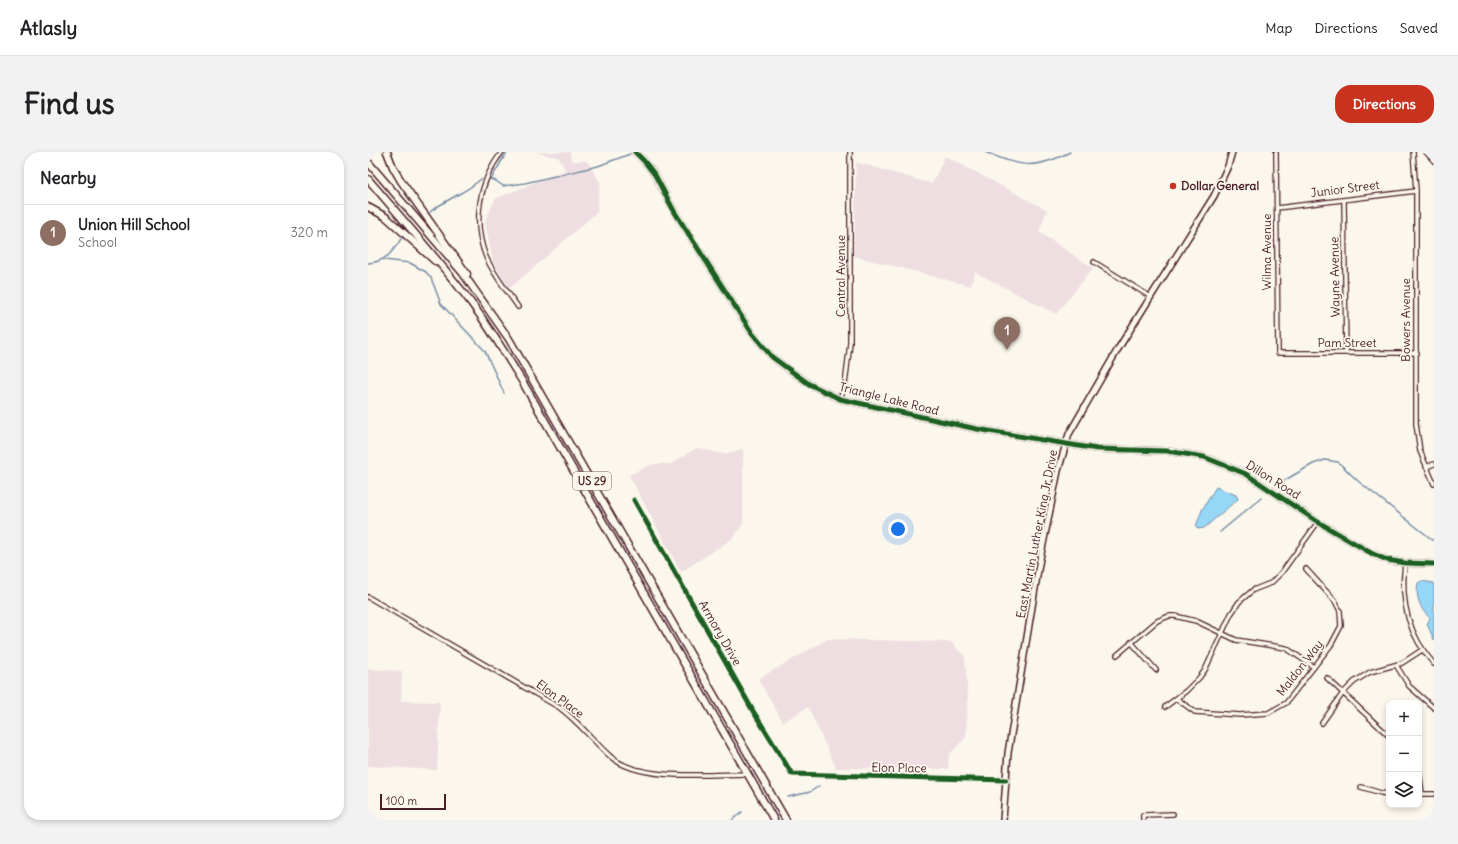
<!DOCTYPE html>
<meta charset="utf-8">
<style>
:root{--surface:#fff;--page:#f2f2f2;--text:#202124;--muted:#757577;--line:#e0e0e0;--accent:#c8321e}
body{margin:0;font-family:Delius,sans-serif;background:var(--page);color:var(--text)}
.controls{position:absolute;right:12px;bottom:12px;display:grid;overflow:hidden;border-radius:8px;box-shadow:0 2px 6px #0003}
.controls button{width:36px;height:36px;display:grid;place-items:center;padding:0;border:0;border-bottom:1px solid var(--line);background:var(--surface);color:var(--text);font:20px sans-serif}
.scale{position:absolute;left:12px;bottom:10px;width:66px;box-sizing:border-box;padding-left:4px;border:2px solid #4a1f2b;border-top:0;font-size:11px;line-height:14px;white-space:nowrap;color:#4a1f2b;-webkit-text-stroke:3px #fbf7ec;paint-order:stroke}
.you{position:absolute;left:530px;top:377px;width:14px;height:14px;margin:-10px;border:3px solid #fff;border-radius:50%;background:#1a73e8;box-shadow:0 0 0 6px #1a73e833}
.badge{display:grid;place-items:center;width:26px;height:26px;border-radius:50%;background:var(--accent);color:#fff;font-size:13px;font-weight:700}
.pin{position:absolute;translate:-50% -33px;filter:drop-shadow(0 1px 2px #0008)}
.pin::after{content:'';position:absolute;top:21px;width:14px;height:12px;background:inherit;clip-path:polygon(0 0,100% 0,50% 100%)}
.list{margin:0;padding:0;list-style:none}
h2{display:flex;justify-content:space-between;align-items:center;height:52px;margin:0;padding:0 16px;font-size:17px}
h2 small{font-size:13px;font-weight:400;color:var(--muted)}
.list li{display:grid;grid-template-columns:26px 1fr auto;gap:12px;align-items:center;box-sizing:border-box;height:56px;padding:0 16px;border-top:1px solid var(--line)}
.list b{display:block;font-size:15px;white-space:nowrap}
.list p{margin:0;font-size:13px;white-space:nowrap;color:var(--muted)}
.list em{font-size:13px;font-style:normal;color:var(--muted)}
.icon{flex:none;width:22px;height:22px;fill:none;stroke:currentColor;stroke-width:2;stroke-linecap:round;stroke-linejoin:round}
.map{position:relative;flex:none;width:1066px;height:668px;overflow:hidden;border-radius:16px}
header{display:flex;align-items:center;gap:24px;box-sizing:border-box;height:56px;padding:0 20px;background:var(--surface);border-bottom:1px solid var(--line)}
header strong{font-size:19px}
nav{display:flex;gap:22px;margin-inline-start:auto;font-size:14px}
.intro{display:flex;align-items:center;justify-content:space-between;box-sizing:border-box;height:96px;padding:0 24px}
h1{margin:0;font-size:28px}
.button{padding:10px 18px;border-radius:16px;background:var(--accent);color:#fff;font-size:14px;font-weight:700}
main{display:flex;gap:24px;padding:0 24px}
aside{flex:1;background:var(--surface);border-radius:16px;box-shadow:0 2px 6px #0003}
.map>svg:first-child{display:block}
</style>
<header>
<strong>Atlasly</strong>
<nav><a>Map</a><a>Directions</a><a>Saved</a></nav>
</header>
<div class="intro"><h1>Find us</h1><a class="button">Directions</a></div>
<main>
<aside>
<h2>Nearby<small></small></h2>
<ul class="list">
<li><span class="badge" style="background:#8d6e63">1</span><div><b>Union Hill School</b><p>School</p></div><em>320 m</em></li>
</ul>
</aside>
<div class="map">
<svg width="1066" height="668" viewBox="0 0 1066 668">
<rect width="100%" height="100%" fill="#fbf7ec"/>
<filter id="ink" filterUnits="userSpaceOnUse"><feTurbulence type="fractalNoise" baseFrequency=".025" numOctaves="2"/><feDisplacementMap in="SourceGraphic" scale="8" xChannelSelector="R" yChannelSelector="G"/><feConvolveMatrix kernelMatrix="1 2 1 2 8 2 1 2 1" color-interpolation-filters="sRGB"/></filter>
<g filter="url(#ink)">
<g fill="#eedee1">
<polygon points="168,0 202,0 203,9 219,9 232,30 229,60 141,137 125,110 117,70 127,47 197,18 191,6"/>
<polygon points="577,4 679,58 671,80 725,116 688,162 607,120 603,134 486,104 488,10 564,32"/>
<polygon points="329,296 356,302 375,297 375,372 364,387 313,420 261,323 285,312 303,312"/>
<polygon points="460,487 583,490 597,505 600,549 598,585 581,603 580,617 468,616 440,555 415,570 390,527"/>
<polygon points="0,517 34,519 33,549 72,550 69,618 0,614"/>
</g>
<g fill="#96d7f8" stroke="#788da6">
<polygon points="848,335 868,343 870,347 836,376 830,377 828,374 834,358"/>
<path d="M1053,429l13,2v57l-7,-16 3,-6c-10,-8 -15,-23 -12,-35z"/>
</g>
<g fill="none" stroke-linecap="round" stroke-linejoin="round">
<g stroke="#788da6" stroke-width="1.5">
<path d="M617,0c35,15 50,18 85,0"/>
<polyline points="122,27 128,29 135,34 157,31 230,14 262,2"/>
<polyline points="123,27 139,0"/>
<path d="M62,60c16,-13 36,-19 51,-33"/>
<polyline points="16,108 42,111 58,120 63,126 73,152 117,199 136,241"/>
<path d="M0,111c19,-1 25,-12 35,-27"/>
<polyline points="912,331 945,312 957,308 970,310 990,329 1066,389"/>
<polyline points="852,380 893,346"/>
<polyline points="420,645 442,640 451,634"/>
<polyline points="364,668 374,660"/>
</g>
<defs>
<g id="minor">
<path d="M134,0c-23,29 -30,70 -16,105 8,18 21,34 32,50"/>
<polyline points="908,0 910,201 1049,201"/>
<polyline points="1045,0 1048,39 1048,272 1052,299 1066,332"/>
<polyline points="1058,0 1066,9"/>
<polyline points="976,48 978,201"/>
<polyline points="909,56 1048,39"/>
<polyline points="726,110 783,145"/>
<polyline points="472,247 477,233 482,191 482,0"/>
<polyline points="1058,315 1066,312"/>
<polyline points="266,348 385,559 424,622 638,628"/>
<path d="M1037,411c-5,38 3,72 29,101"/>
<path d="M0,445l192,111c19,14 33,33 51,49 29,25 99,17 137,17"/>
<polyline points="763,490 788,518"/>
<polyline points="749,503 789,469 801,464 807,464 828,469 868,488 918,496 946,515"/>
<polyline points="1028,513 1041,534 1066,556"/>
<polyline points="959,526 1021,584"/>
<polyline points="809,547 827,560 872,563 900,561 918,551 963,493 973,474 972,459 967,449 938,417"/>
<polyline points="797,555 818,539 831,526 837,518 863,462 871,450 885,438 903,431 914,420 950,370"/>
<polyline points="954,571 975,541 986,530 1002,520 1034,511 1054,498"/>
<polyline points="1051,617 1054,642"/>
<polyline points="993,635 1013,641 1021,642"/>
<polyline points="1051,642 1066,642"/>
<polyline points="775,668 775,663 805,662"/>
</g>
<polyline id="tertiary" points="267,0 276,9 287,23 306,59 384,181 404,205 441,232 472,247 609,277 729,297 799,299 836,305 878,322 950,370 1003,401 1019,408 1037,411 1066,412"/>
<polyline id="secondary" points="635,668 640,601 671,412 690,319 701,282 750,197 846,44 860,14 864,0"/>
<g id="trunk">
<polyline points="19,0 25,15 33,29 99,122"/>
<polyline points="0,10 94,120 141,187 418,668"/>
<path d="M0,27c35,41 71,81 104,125 18,24 34,51 50,77l252,439"/>
<polyline points="0,55 18,65 67,109"/>
</g>
</defs>
<use href="#minor" stroke="#4a1f2b" stroke-width="6"/>
<use href="#tertiary" stroke="#4a1f2b" stroke-width="8"/>
<use href="#secondary" stroke="#4a1f2b" stroke-width="8"/>
<use href="#trunk" stroke="#4a1f2b" stroke-width="9"/>
<use href="#minor" stroke="#fbf7ec" stroke-width="3.5"/>
<use href="#tertiary" stroke="#fbf7ec" stroke-width="4.5"/>
<use href="#secondary" stroke="#fbf7ec" stroke-width="5"/>
<use href="#trunk" stroke="#fbf7ec" stroke-width="6"/>
<defs>
<g id="cycleway">
<polyline points="267,0 276,9 287,23 306,59 384,181 404,205 441,232 472,247 609,277 729,297 799,299 836,305 878,322 950,370 1003,401 1019,408 1037,411 1066,412"/>
<polyline points="266,348 385,559 424,622 638,628"/>
</g>
</defs>
<use href="#cycleway" stroke="#fbf7ec" stroke-width="8"/>
<use href="#cycleway" stroke="#1b5e20" stroke-width="5"/>
</g>
</g>
<circle fill="#c8321e" stroke="#fbf7ec" stroke-width="1.5" cx="805" cy="34" r="4"/>
<g text-anchor="middle" stroke-width="3.5" stroke-linejoin="round" paint-order="stroke">
<rect fill="#fbf7ec" stroke="#7f6065" stroke-width="1" x="205" y="320" width="38" height="18" rx="3"/>
<g font-size="11" font-weight="bold" fill="#4a1f2b">
<text x="224" y="333">US 29</text>
</g>
<g font-size="12" font-weight="bold" fill="#4a1f2b" stroke="#fbf7ec" text-anchor="start">
<text x="813" y="38">Dollar General</text>
</g>
<g font-size="12" fill="#4a1f2b" stroke="#fbf7ec">
<text transform="translate(977 37) rotate(-7)" y="4">Junior Street</text>
<text transform="translate(899 100) rotate(-90)" y="4">Wilma Avenue</text>
<text transform="translate(473 124) rotate(-90)" y="4">Central Avenue</text>
<text transform="translate(967 125) rotate(-91)" y="4">Wayne Avenue</text>
<text transform="translate(1038 168) rotate(-90)" y="4">Bowers Avenue</text>
<text x="979" y="195">Pam Street</text>
<text transform="translate(521 247) rotate(14)" y="4">Triangle Lake Road</text>
<text transform="translate(905 328) rotate(32)" y="4">Dillon Road</text>
<text transform="translate(669 382) rotate(-79)" y="4">East Martin Luther King Jr Drive</text>
<text transform="translate(352 481) rotate(60)" y="4">Armory Drive</text>
<text transform="translate(932 516) rotate(-52)" y="4">Maldon Way</text>
<text transform="translate(192 547) rotate(36)" y="4">Elon Place</text>
<text transform="translate(531 616) rotate(1)" y="4">Elon Place</text>
</g>
</g>
</svg>
<div class="controls">
<button>+</button>
<button>−</button>
<button><svg class="icon" aria-label="layers" viewBox="0 0 24 24"><path d="M12 4l9 5-9 5-9-5zM3 14l9 5 9-5"/></svg></button>
</div>
<div class="scale">100 m</div>
<div class="you"></div>
<div class="pin badge" style="left:639px;top:198px;background:#8d6e63">1</div>
</div>
</main>
